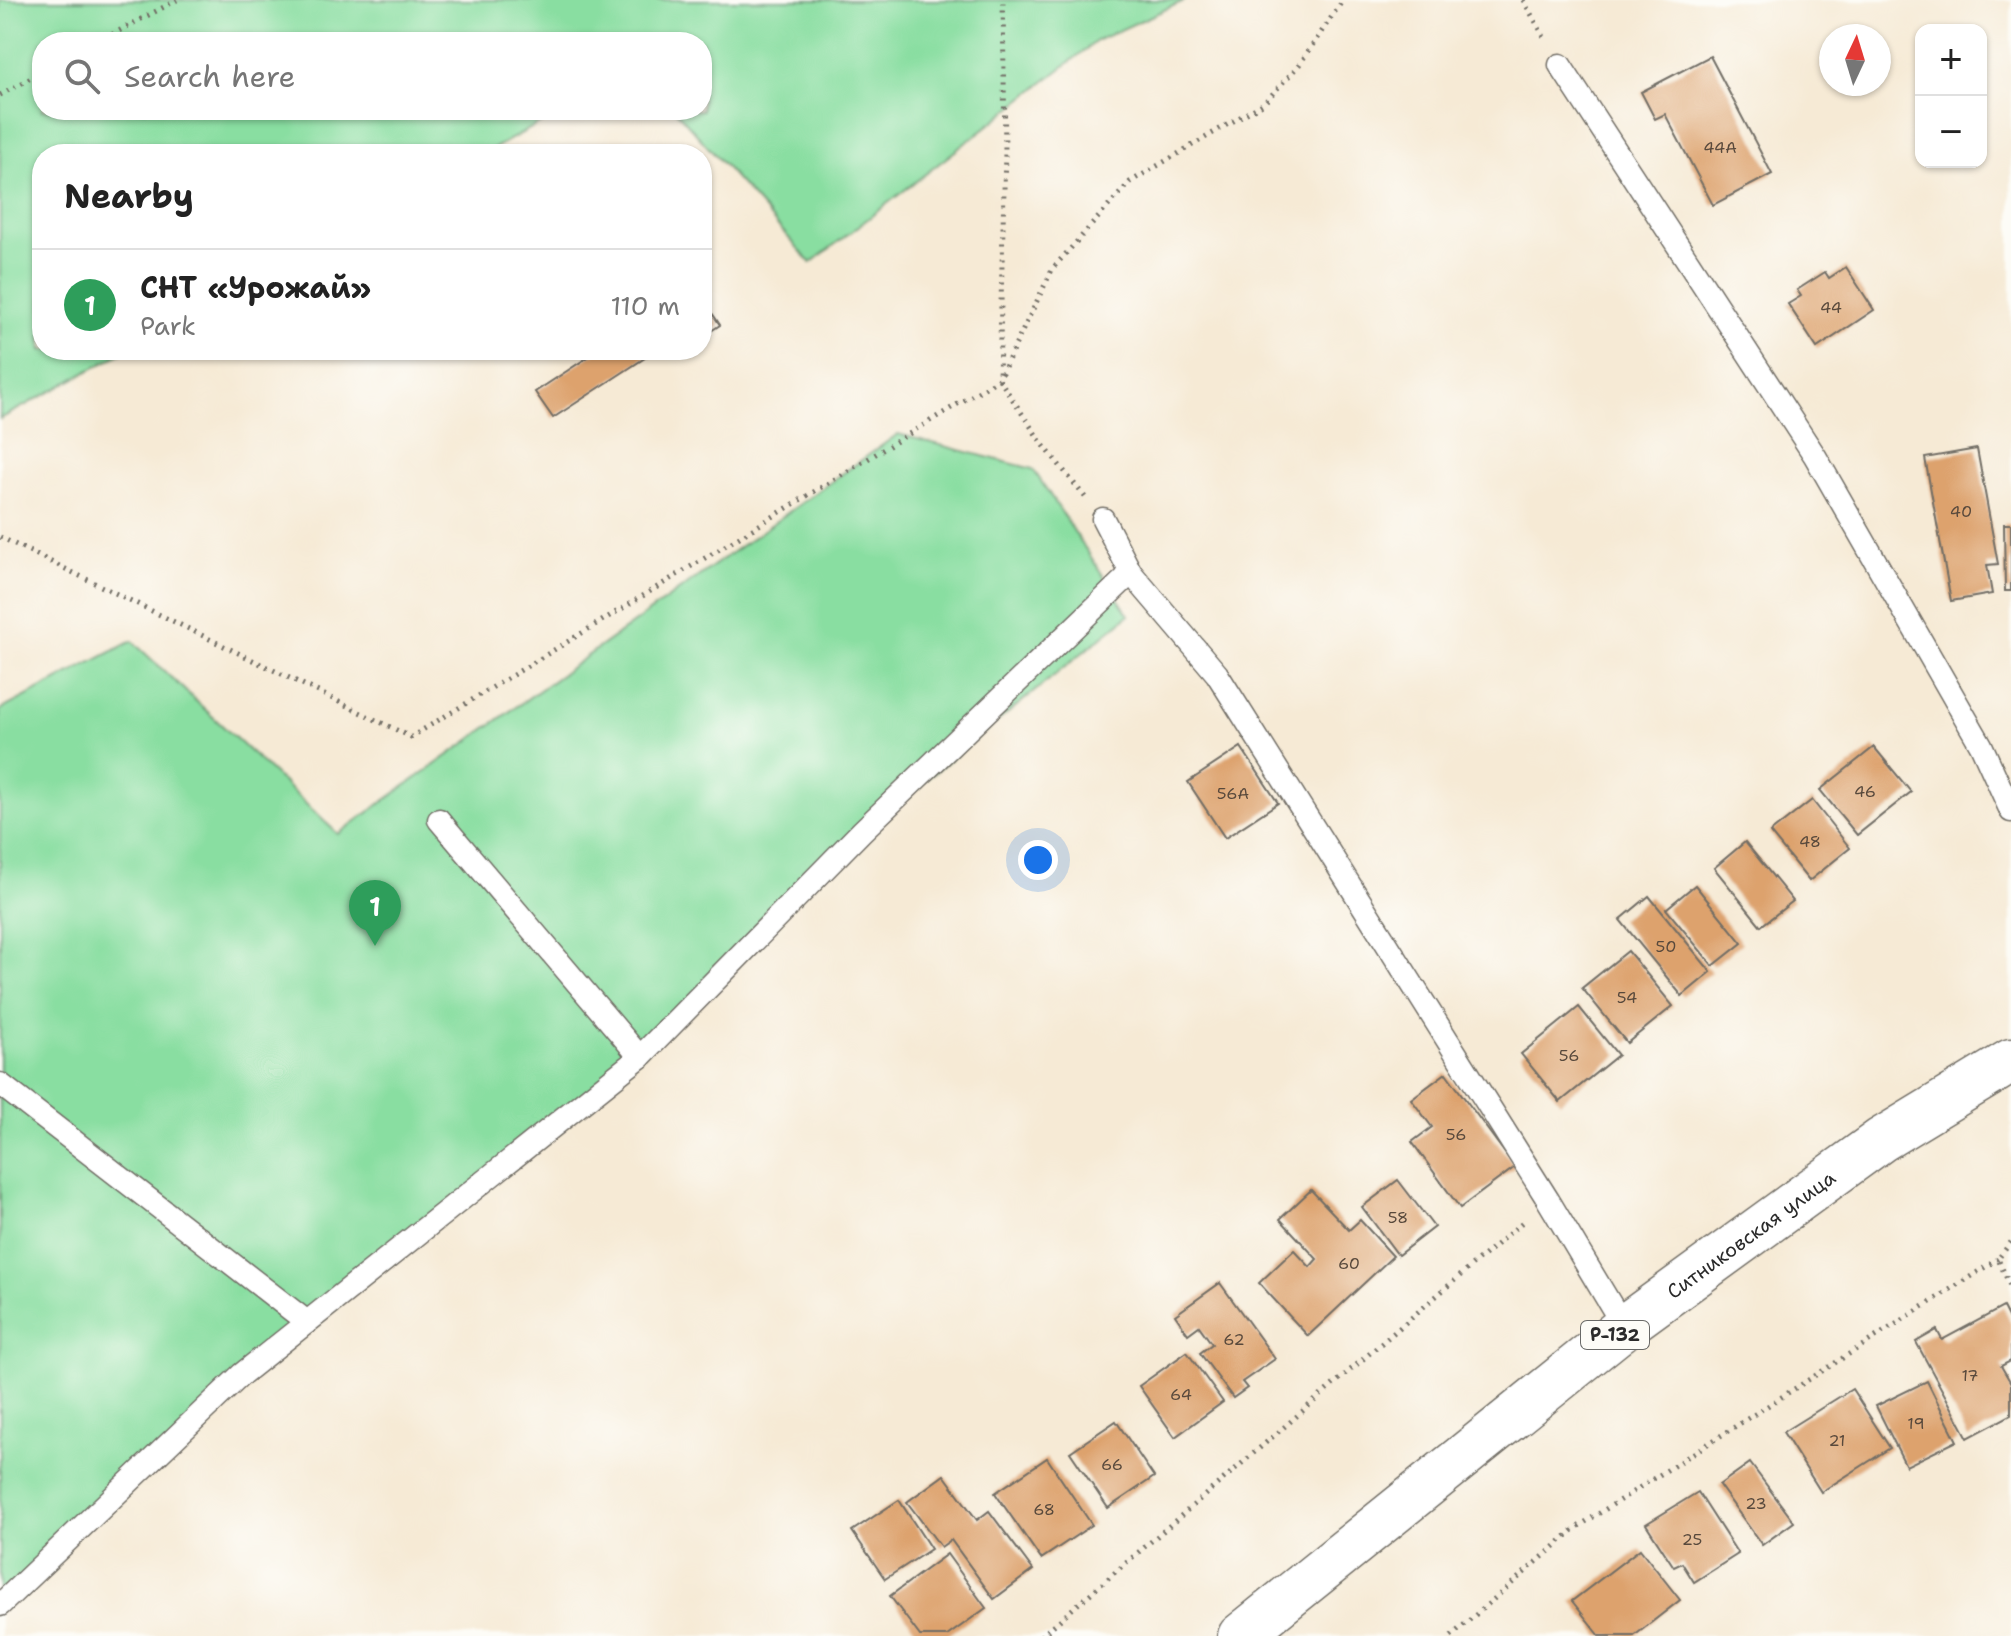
<!DOCTYPE html>
<meta charset="utf-8">
<style>
:root{--surface:#fff;--page:#f2f2f2;--text:#222;--muted:#767676;--line:#e0e0e0;--accent:#b5179e}
body{margin:0;font-family:"Shantell Sans",sans-serif;background:var(--page);color:var(--text)}
.controls{position:absolute;right:24px;top:24px;display:grid;overflow:hidden;border-radius:16px;box-shadow:0 2px 6px #0004}
.controls button{width:72px;height:72px;display:grid;place-items:center;padding:0;border:0;border-bottom:2px solid var(--line);background:var(--surface);color:var(--text);font:40px sans-serif}
.compass{position:absolute;left:1819px;top:24px;width:72px;height:72px;border-radius:50%;background:var(--surface);box-shadow:0 2px 6px #0004;rotate:4deg}
.you{position:absolute;left:1038px;top:860px;width:28px;height:28px;margin:-20px;border:6px solid #fff;border-radius:50%;background:#1a73e8;box-shadow:0 0 0 12px #1a73e833}
.badge{display:grid;place-items:center;width:52px;height:52px;border-radius:50%;background:var(--accent);color:#fff;font-size:26px;font-weight:700}
.pin{position:absolute;translate:-50% -66px;filter:drop-shadow(0 2px 4px #0008)}
.pin::after{content:'';position:absolute;top:42px;width:28px;height:24px;background:inherit;clip-path:polygon(0 0,100% 0,50% 100%)}
.list{margin:0;padding:0;list-style:none}
h2{display:flex;justify-content:space-between;align-items:center;height:104px;margin:0;padding:0 32px;font-size:34px}
h2 small{font-size:26px;font-weight:400;color:var(--muted)}
.list li{display:grid;grid-template-columns:52px 1fr auto;gap:24px;align-items:center;box-sizing:border-box;height:112px;padding:0 32px;border-top:2px solid var(--line)}
.list b{display:block;font-size:30px;white-space:nowrap}
.list p{margin:0;font-size:26px;white-space:nowrap;color:var(--muted)}
.list em{font-size:26px;font-style:normal;color:var(--muted)}
.icon{flex:none;width:44px;height:44px;fill:none;stroke:currentColor;stroke-width:2;stroke-linecap:round;stroke-linejoin:round}
.map{position:relative;flex:none;width:2011px;height:1636px;overflow:hidden}
.search{position:absolute;background:var(--surface);box-shadow:0 2px 6px #0004;left:32px;top:32px;width:680px;height:88px;display:flex;align-items:center;gap:20px;box-sizing:border-box;padding:0 28px;border-radius:32px;color:var(--muted);font-size:30px}
.panel{position:absolute;background:var(--surface);box-shadow:0 2px 6px #0004;left:32px;top:144px;width:680px;height:216px;border-radius:32px}
.map>svg:first-child{display:block}
</style>
<div class="map">
<svg width="2011" height="1636" viewBox="0 0 2011 1636">
<rect width="100%" height="100%" fill="#fdfcf7"/>
<filter id="ink" filterUnits="userSpaceOnUse"><feTurbulence type="fractalNoise" baseFrequency=".0125" numOctaves="2"/><feDisplacementMap in="SourceGraphic" scale="16" xChannelSelector="R" yChannelSelector="G"/><feConvolveMatrix kernelMatrix="1 2 1 2 8 2 1 2 1" color-interpolation-filters="sRGB"/></filter>
<filter id="wash" filterUnits="userSpaceOnUse"><feTurbulence type="fractalNoise" baseFrequency=".006" numOctaves="4" result="noise"/><feDisplacementMap in="SourceGraphic" scale="32" xChannelSelector="R" yChannelSelector="G"/><feGaussianBlur stdDeviation="1.8" result="paint"/><feColorMatrix in="noise" values="0 0 0 0 0 0 0 0 0 0 0 0 0 0 0 0 0 1.4 0 .05"/><feComposite in="paint" operator="in"/></filter>
<g filter="url(#wash)">
<rect width="100%" height="100%" fill="#f6ead5"/>
<g fill="#89dea1" stroke="#5a8466" stroke-width="2">
<polygon points="0,0 1186,0 1098,40 811,263 675,110 702,110 702,42 42,42 42,110 564,110 484,154 42,154 42,350 127,350 0,419"/>
<polygon points="898,434 1033,469 1129,615 862,831 640,1057 242,1374 0,1605 0,710 132,641 338,834"/>
</g>
<g id="blocks">
<g fill="#dda26d">
<polygon points="1710,56 1772,174 1713,205 1665,114 1655,119 1641,92"/>
<polygon points="1846,267 1874,310 1817,348 1788,304 1801,296 1797,290 1825,272 1829,278"/>
<polygon points="702,298 720,325 702,337"/>
<polygon points="599,350 657,350 553,418 535,392"/>
<polygon points="1977,449 1998,564 1987,565 1992,594 1951,601 1925,458"/>
<polygon points="2004,524 2011,524 2011,591 2005,591"/>
<polygon points="1241,747 1278,803 1225,838 1188,782"/>
<polygon points="1874,747 1911,792 1857,835 1820,790"/>
<polygon points="1812,800 1850,848 1809,881 1770,833"/>
<polygon points="1745,842 1793,901 1761,926 1714,868"/>
<polygon points="1695,885 1742,943 1713,966 1666,909"/>
<polygon points="1649,896 1711,972 1682,996 1620,920"/>
<polygon points="1628,951 1673,1006 1627,1043 1582,988"/>
<polygon points="1579,1007 1618,1055 1560,1102 1521,1054"/>
<polygon points="1446,1073 1515,1167 1460,1208 1412,1142 1432,1127 1411,1099"/>
<polygon points="1398,1180 1434,1227 1398,1255 1362,1207"/>
<polygon points="1311,1190 1349,1230 1360,1220 1393,1256 1308,1336 1259,1283 1294,1250 1310,1267 1317,1259 1280,1219"/>
<polygon points="1220,1283 1275,1359 1242,1382 1247,1388 1233,1398 1200,1353 1212,1344 1199,1326 1188,1334 1175,1315"/>
<polygon points="2003,1307 2011,1323 2011,1361 2001,1366 2011,1383 2011,1415 1968,1438 1916,1342 1937,1330 1942,1340"/>
<polygon points="1187,1352 1223,1402 1175,1437 1139,1386"/>
<polygon points="1927,1381 1957,1441 1906,1466 1876,1406"/>
<polygon points="1852,1389 1890,1448 1821,1492 1783,1432"/>
<polygon points="1116,1421 1154,1477 1108,1508 1070,1452"/>
<polygon points="1047,1458 1092,1525 1041,1559 995,1493"/>
<polygon points="1750,1463 1794,1522 1762,1545 1719,1485"/>
<polygon points="944,1475 977,1520 989,1511 1033,1570 994,1599 951,1540 941,1547 907,1502"/>
<polygon points="1698,1492 1738,1554 1694,1582 1682,1563 1674,1567 1646,1524"/>
<polygon points="899,1500 931,1549 885,1579 852,1531"/>
<polygon points="1640,1549 1680,1600 1634,1636 1600,1636 1572,1601"/>
<polygon points="947,1554 986,1608 947,1636 920,1636 890,1596"/>
</g>
</g>
</g>
<g filter="url(#ink)">
<use href="#blocks" fill-opacity="0" stroke="#726e66" stroke-width="2"/>
<g fill="none" stroke-linecap="round" stroke-linejoin="round">
<defs>
<g id="lane">
<polyline points="1560,65 1815,456 1981,745 2011,811"/>
<polyline points="1103,519 1131,573 1217,674 1548,1200 1624,1327"/>
<polyline points="439,820 640,1057"/>
<polyline points="0,1084 307,1322"/>
<polyline points="0,1605 242,1374 640,1057 862,831 1131,573"/>
</g>
<g id="primary">
<path id="s1" d="M1240,1636l384,-309 257,-187 130,-79"/>
</g>
</defs>
<use href="#lane" stroke="#726e66" stroke-width="25"/>
<use href="#primary" stroke="#726e66" stroke-width="47"/>
<g stroke="#726e66" stroke-width="5" stroke-dasharray="2 6" stroke-linecap="butt">
<polyline points="1523,0 1546,40"/>
<polyline points="98,42 177,0"/>
<polyline points="0,95 42,72"/>
<polyline points="1085,497 1041,442 999,379 1053,268 1130,182 1264,103 1299,65 1343,0"/>
<polyline points="0,537 411,737 999,379 1005,152 1003,0"/>
<polyline points="2011,1242 1998,1259 2011,1288"/>
<polyline points="1041,1636 1526,1219"/>
<polyline points="1451,1636 1576,1528 1998,1259"/>
</g>
<use href="#lane" stroke="#fff" stroke-width="22"/>
<use href="#primary" stroke="#fff" stroke-width="44"/>
</g>
</g>
<g text-anchor="middle" stroke-width="6" stroke-linejoin="round" paint-order="stroke">
<g font-size="16" fill="#58493c">
<text x="1720" y="153">44А</text>
<text x="1831" y="313">44</text>
<text x="1961" y="517">40</text>
<text x="1865" y="797">46</text>
<text x="1233" y="799">56А</text>
<text x="1810" y="847">48</text>
<text x="1666" y="952">50</text>
<text x="1627" y="1003">54</text>
<text x="1569" y="1061">56</text>
<text x="1456" y="1140">56</text>
<text x="1398" y="1223">58</text>
<text x="1349" y="1269">60</text>
<text x="1234" y="1345">62</text>
<text x="1970" y="1381">17</text>
<text x="1181" y="1400">64</text>
<text x="1916" y="1429">19</text>
<text x="1837" y="1446">21</text>
<text x="1112" y="1470">66</text>
<text x="1756" y="1509">23</text>
<text x="1044" y="1515">68</text>
<text x="1692" y="1545">25</text>
</g>
<rect fill="#fdfcf7" stroke="#6a6a68" stroke-width="2" x="1581" y="1321" width="68" height="28" rx="6"/>
<g font-size="18" font-weight="bold" fill="#2b2b2b">
<text x="1615" y="1341">Р-132</text>
</g>
<g font-size="20" fill="#2b2b2b" stroke="#fdfcf7">
<text dy="7" stroke="none"><textPath href="#s1" startOffset="650">Ситниковская улица</textPath></text>
</g>
</g>
</svg>
<div class="controls">
<button>+</button>
<button>−</button>
</div>
<svg class="compass" viewBox="-18 -18 36 36"><path d="M0-13l5 13h-10z" fill="#e53935"/><path d="M0 13l5-13h-10z" fill="#767676"/></svg>
<div class="you"></div>
<div class="pin badge" style="left:375px;top:946px;background:#2e9e5b">1</div>
<div class="search"><svg class="icon" aria-label="search" viewBox="0 0 24 24"><circle cx="10" cy="10" r="6"/><path d="M15 15l6 6"/></svg>Search here</div>
<section class="panel">
<h2>Nearby<small></small></h2>
<ul class="list">
<li><span class="badge" style="background:#2e9e5b">1</span><div><b>СНТ «Урожай»</b><p>Park</p></div><em>110 m</em></li>
</ul>
</section>
</div>
